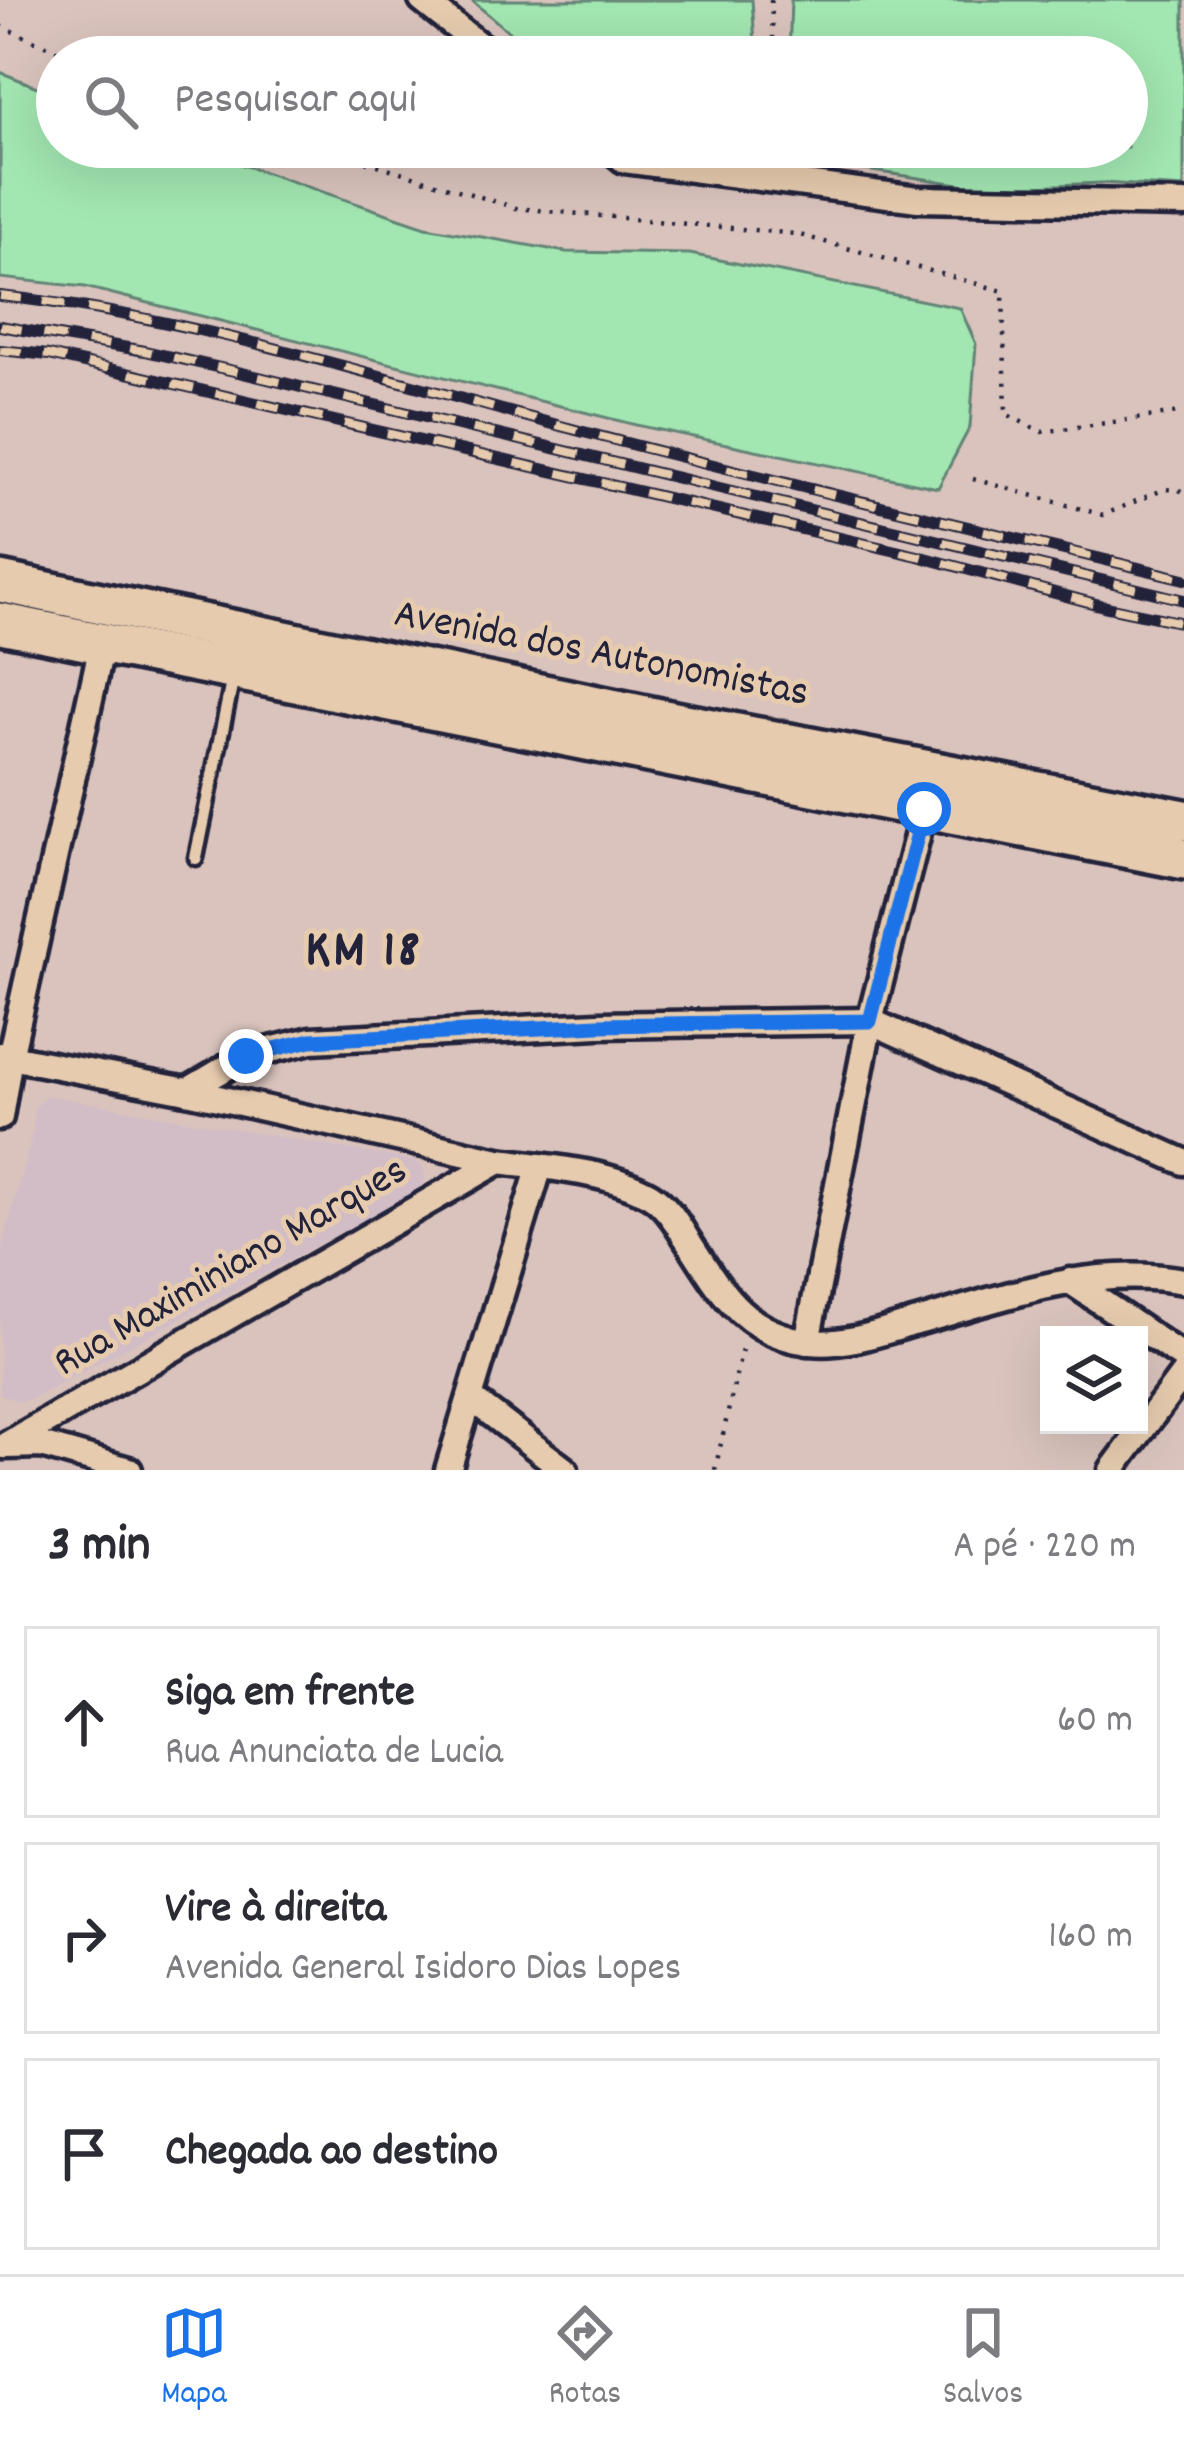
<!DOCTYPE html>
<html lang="pt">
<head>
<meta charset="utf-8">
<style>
	:root { --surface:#fff; --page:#f2f2f3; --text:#2b2b33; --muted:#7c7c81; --line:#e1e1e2; --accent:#1a73e8 }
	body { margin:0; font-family:Dekko,sans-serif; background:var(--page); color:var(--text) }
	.controls { position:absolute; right:36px; bottom:36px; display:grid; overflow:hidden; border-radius:0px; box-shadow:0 12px 48px #0002 }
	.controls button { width:108px; height:108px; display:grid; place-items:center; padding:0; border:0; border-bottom:3px solid var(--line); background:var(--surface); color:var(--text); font:60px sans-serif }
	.stop { position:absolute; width:36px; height:36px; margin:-27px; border:9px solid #1a73e8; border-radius:50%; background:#fff }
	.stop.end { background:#1a73e8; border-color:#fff; box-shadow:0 3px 12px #0008 }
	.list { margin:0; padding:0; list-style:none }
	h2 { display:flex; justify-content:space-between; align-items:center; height:156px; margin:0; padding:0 48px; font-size:51px }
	h2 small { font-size:39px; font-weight:400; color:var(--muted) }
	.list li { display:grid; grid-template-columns:78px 1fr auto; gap:36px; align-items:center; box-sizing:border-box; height:192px; margin:0 24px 24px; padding:0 24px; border:3px solid var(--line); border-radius:0px }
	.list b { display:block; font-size:45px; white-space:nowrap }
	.list p { margin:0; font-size:39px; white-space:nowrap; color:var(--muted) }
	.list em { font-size:39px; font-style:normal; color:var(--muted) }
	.icon { flex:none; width:66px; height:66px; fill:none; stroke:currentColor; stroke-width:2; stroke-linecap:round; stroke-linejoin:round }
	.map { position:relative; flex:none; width:1184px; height:1470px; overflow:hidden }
	.search { position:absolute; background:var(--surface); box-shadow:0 12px 48px #0002; left:36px; right:36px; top:36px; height:132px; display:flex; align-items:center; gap:30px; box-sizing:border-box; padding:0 42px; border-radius:66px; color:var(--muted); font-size:45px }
	.sheet { height:804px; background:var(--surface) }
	nav { display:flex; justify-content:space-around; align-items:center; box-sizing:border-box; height:168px; border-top:3px solid var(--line); background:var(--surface); font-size:33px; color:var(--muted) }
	nav a { display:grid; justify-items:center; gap:6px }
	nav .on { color:var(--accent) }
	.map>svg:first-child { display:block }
</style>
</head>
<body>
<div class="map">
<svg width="1184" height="1470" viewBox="0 0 1184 1470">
	<rect width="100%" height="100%" fill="#dac3bd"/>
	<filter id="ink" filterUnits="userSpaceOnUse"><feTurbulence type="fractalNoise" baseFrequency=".00833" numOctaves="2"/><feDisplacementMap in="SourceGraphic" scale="24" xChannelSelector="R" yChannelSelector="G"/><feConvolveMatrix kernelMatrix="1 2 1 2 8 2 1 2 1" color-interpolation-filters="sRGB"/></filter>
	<g filter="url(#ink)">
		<polygon fill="#d2bdc7" points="46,1095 415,1161 424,1168 425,1179 416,1192 35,1397 20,1402 0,1394 0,1255 33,1131 34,1109"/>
		<g fill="#a2e6b1" stroke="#628476" stroke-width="3">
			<polygon points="471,0 752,0 756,57 539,57"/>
			<polygon points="791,0 1184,0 1184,188 1102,183 985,188 833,165 820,147 1127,147 1127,57 789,57"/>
			<polygon points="0,72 57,95 57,147 190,147 426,227 566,252 690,254 960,308 976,344 970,427 938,488 636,425 85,287 0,278"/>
		</g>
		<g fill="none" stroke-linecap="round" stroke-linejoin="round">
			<g stroke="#22223b" stroke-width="21">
				<polyline id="lane" points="196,858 233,677"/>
			</g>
			<g stroke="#22223b" stroke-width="33">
				<g id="street">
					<polyline points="422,0 494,57"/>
					<polyline points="608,147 624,160 918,199 1184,204"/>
					<path d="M0,1055L187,1091L499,1161C547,1167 607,1171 650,1195C665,1204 676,1221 685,1236C719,1288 742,1335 811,1342C846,1346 884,1331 917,1322C1004,1297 1094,1264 1184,1281"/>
					<polyline points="187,1091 246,1056 311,1040 598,1025 870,1021 1184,1162"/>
					<polyline points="0,1117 10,1057 102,645"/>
					<polyline points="1070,1281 1184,1358"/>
					<polyline points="807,1342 870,1021 924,809 922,794"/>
					<polyline points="472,1399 565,1470"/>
					<polyline points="4,1446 499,1161"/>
					<polyline points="7,1446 41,1445 129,1470"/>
					<polyline points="448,1470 540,1166"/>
					<polyline points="1112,1470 1184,1373"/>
				</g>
			</g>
			<g stroke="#22223b" stroke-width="48">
				<g id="primary">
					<polyline points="0,582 665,720 1184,820"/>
					<polyline points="0,623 1184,859"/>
				</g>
			</g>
			<g stroke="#22223b" stroke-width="4.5" stroke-dasharray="3 9" stroke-linecap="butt">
				<polyline points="771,0 774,57"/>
				<polyline points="0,26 73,57"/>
				<polyline points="320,147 516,208 796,234 1003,291 1006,414 1042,432 1184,412"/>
				<polyline points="973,479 1103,515 1165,489 1184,491"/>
				<polyline points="715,1470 743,1345"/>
			</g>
			<use href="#lane" stroke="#e6cbae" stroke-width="12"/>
			<use href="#street" stroke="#e6cbae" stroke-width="24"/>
			<use href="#primary" stroke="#e6cbae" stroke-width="39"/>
			<g stroke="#22223b" stroke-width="12">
				<g id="rail">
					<path d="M0,296C189,316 374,376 557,425C765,480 975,528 1184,579"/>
					<polyline points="0,326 145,351 234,371 1184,600"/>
					<polyline points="0,350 49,355 918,556 1107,607 1184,623"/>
				</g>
			</g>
			<use href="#rail" stroke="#e6cbae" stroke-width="8" stroke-dasharray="22" stroke-linecap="butt"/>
		</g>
	</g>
	<g fill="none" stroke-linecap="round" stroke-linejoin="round" filter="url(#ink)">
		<polyline stroke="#1a73e8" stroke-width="15" points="246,1056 311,1040 598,1025 870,1021 924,809"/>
	</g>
	<g text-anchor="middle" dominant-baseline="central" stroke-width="10" stroke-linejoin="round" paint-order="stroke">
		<g font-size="42" fill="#22223b" stroke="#e6cbae">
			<text transform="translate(601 656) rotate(11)">Avenida dos Autonomistas</text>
			<text transform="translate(232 1269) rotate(-30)">Rua Maximiniano Marques</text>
		</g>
		<g font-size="54" font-weight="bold" letter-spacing="3" fill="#22223b" stroke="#e6cbae">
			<text x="364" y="953">KM 18</text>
		</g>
	</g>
</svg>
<div class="controls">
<button><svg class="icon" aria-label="layers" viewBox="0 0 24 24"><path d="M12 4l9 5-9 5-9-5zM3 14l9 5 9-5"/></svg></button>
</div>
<div class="stop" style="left:924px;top:809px"></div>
<div class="stop end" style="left:246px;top:1056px"></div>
<div class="search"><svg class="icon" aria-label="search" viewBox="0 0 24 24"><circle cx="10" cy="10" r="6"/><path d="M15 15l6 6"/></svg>Pesquisar aqui</div>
</div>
<section class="sheet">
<h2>3 min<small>A pé · 220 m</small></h2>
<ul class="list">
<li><svg class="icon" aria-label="ahead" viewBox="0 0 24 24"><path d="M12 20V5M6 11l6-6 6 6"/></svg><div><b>Siga em frente</b><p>Rua Anunciata de Lucia</p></div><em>60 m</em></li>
<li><svg class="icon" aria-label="right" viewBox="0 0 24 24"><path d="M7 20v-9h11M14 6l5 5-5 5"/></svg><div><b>Vire à direita</b><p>Avenida General Isidoro Dias Lopes</p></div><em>160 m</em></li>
<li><svg class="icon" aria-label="arrive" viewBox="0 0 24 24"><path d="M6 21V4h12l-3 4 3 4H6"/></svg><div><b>Chegada ao destino</b></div></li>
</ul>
</section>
<nav>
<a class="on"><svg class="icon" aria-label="map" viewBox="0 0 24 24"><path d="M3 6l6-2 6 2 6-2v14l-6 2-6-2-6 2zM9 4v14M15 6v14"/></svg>Mapa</a>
<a><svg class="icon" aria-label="directions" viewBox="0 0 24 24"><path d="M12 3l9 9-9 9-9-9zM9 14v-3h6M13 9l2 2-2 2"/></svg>Rotas</a>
<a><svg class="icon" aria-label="saved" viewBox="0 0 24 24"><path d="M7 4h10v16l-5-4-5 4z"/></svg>Salvos</a>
</nav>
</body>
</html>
